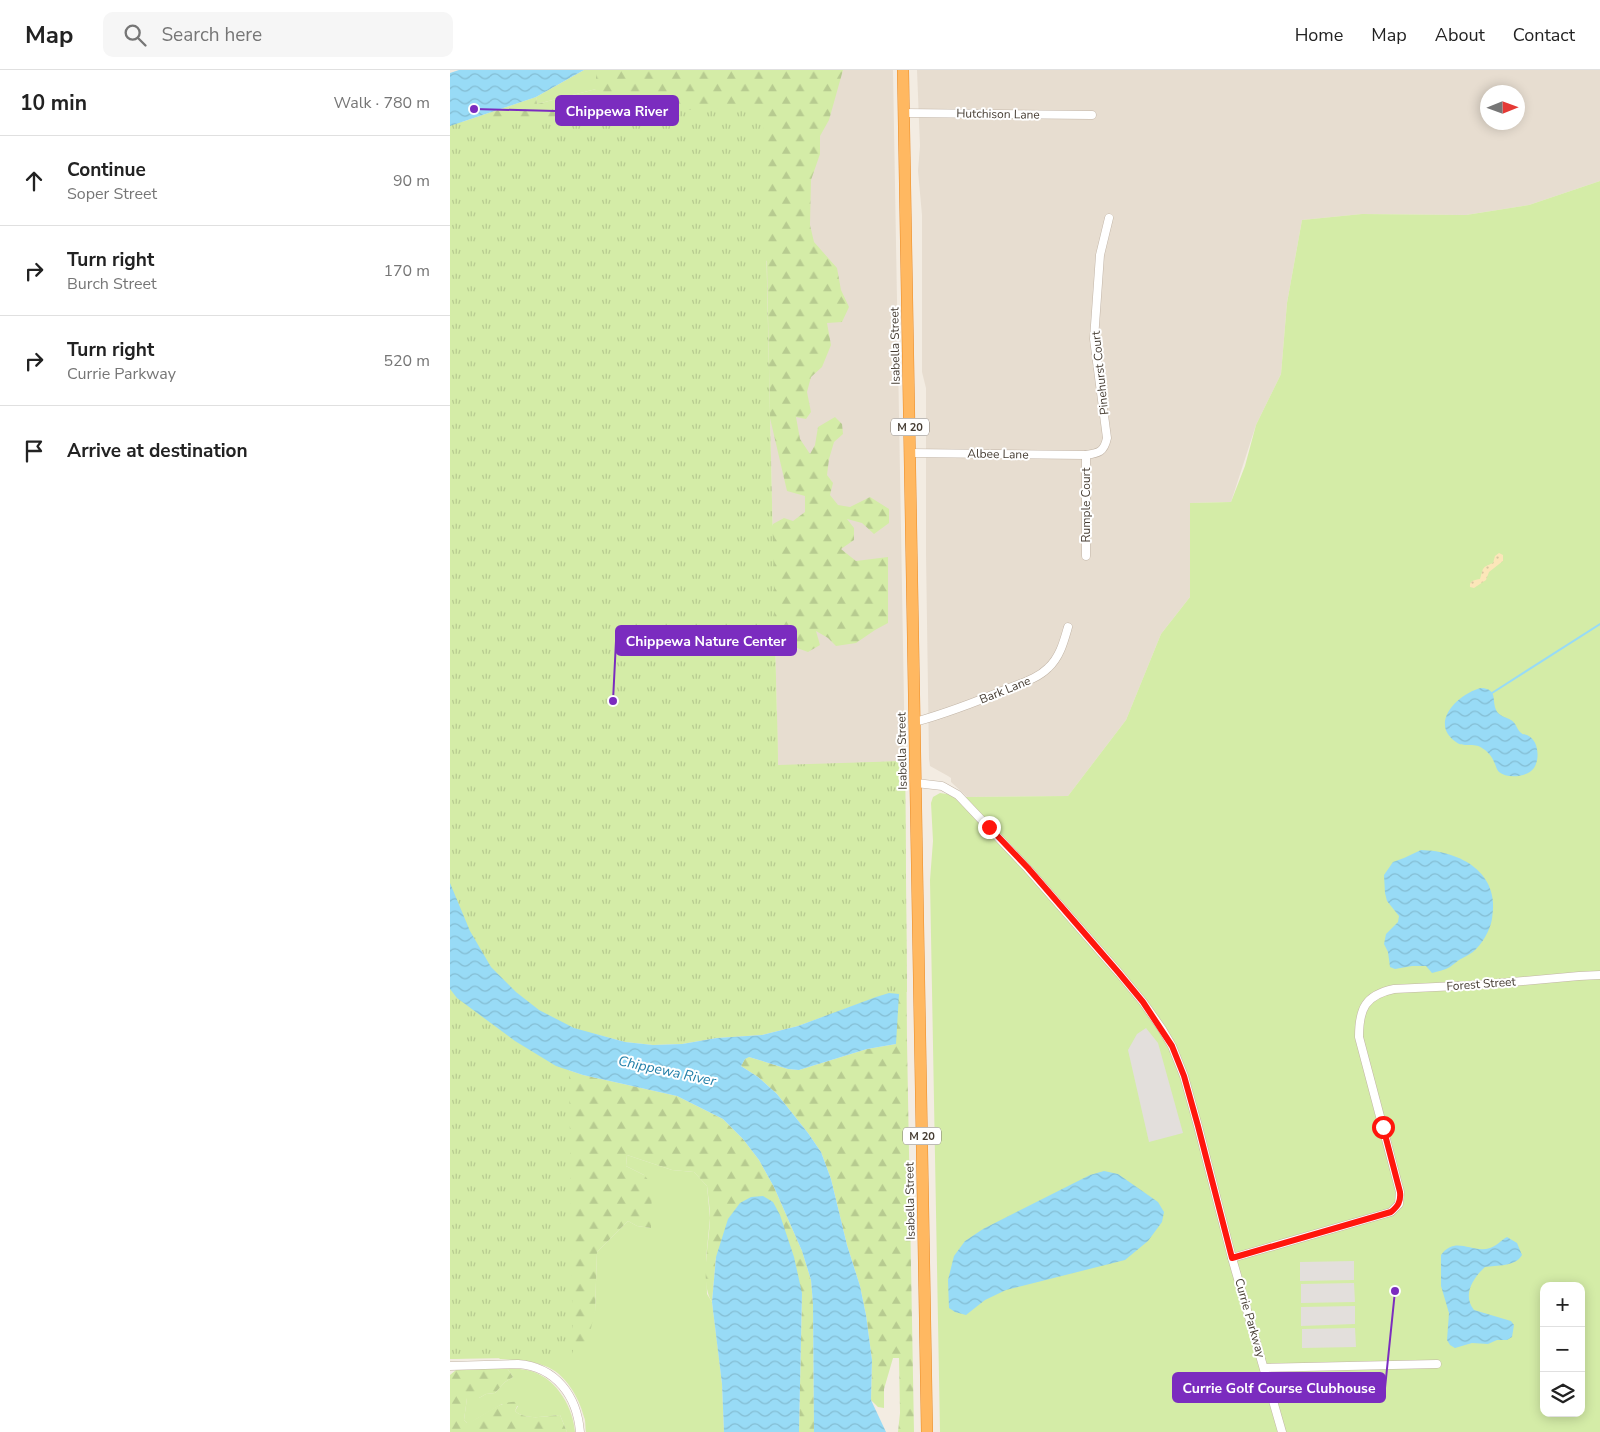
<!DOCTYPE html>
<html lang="en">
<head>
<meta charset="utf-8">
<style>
	:root { --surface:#fff; --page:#f6f6f6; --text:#222; --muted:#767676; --line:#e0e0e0 }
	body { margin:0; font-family:"Nunito Sans",sans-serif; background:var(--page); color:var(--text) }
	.controls { position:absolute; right:15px; bottom:15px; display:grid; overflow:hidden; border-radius:10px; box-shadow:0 2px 12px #0003 }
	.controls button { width:45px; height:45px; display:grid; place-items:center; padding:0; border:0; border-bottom:1px solid var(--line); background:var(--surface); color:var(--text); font:25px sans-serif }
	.compass { position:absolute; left:1030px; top:15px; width:45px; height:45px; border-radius:50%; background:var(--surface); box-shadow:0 2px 12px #0003; rotate:89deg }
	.stop { position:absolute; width:15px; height:15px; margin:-11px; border:4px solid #ff160d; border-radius:50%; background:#fff }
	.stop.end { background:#ff160d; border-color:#fff; box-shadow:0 1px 5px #0008 }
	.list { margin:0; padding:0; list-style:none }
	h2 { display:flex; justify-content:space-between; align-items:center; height:65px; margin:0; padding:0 20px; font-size:21px }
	h2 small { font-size:16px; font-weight:400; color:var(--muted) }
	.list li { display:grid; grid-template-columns:32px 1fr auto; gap:15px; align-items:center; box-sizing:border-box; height:90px; padding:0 20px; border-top:1px solid var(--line) }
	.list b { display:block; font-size:19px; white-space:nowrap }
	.list p { margin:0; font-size:16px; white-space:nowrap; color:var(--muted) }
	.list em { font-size:16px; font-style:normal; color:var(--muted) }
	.icon { flex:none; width:28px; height:28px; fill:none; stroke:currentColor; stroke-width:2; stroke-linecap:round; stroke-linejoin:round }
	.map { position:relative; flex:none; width:1150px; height:1362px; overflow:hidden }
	header { display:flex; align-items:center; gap:30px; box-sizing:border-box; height:70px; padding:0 25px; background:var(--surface); border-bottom:1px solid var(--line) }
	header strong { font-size:24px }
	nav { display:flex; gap:28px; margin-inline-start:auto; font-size:18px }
	.search { width:350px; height:45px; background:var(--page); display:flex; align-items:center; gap:12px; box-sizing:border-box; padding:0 18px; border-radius:10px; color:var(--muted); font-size:19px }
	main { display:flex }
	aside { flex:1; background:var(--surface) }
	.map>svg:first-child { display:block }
</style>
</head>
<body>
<header>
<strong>Map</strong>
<div class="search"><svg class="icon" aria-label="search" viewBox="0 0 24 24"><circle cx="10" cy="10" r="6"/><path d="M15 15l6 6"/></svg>Search here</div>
<nav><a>Home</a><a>Map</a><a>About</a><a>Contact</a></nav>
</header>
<main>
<aside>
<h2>10 min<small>Walk · 780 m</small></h2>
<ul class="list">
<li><svg class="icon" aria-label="ahead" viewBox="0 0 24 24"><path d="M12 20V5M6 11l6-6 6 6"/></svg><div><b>Continue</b><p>Soper Street</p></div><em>90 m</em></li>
<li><svg class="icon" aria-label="right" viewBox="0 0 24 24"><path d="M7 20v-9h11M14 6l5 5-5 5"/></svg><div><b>Turn right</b><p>Burch Street</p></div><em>170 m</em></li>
<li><svg class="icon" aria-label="right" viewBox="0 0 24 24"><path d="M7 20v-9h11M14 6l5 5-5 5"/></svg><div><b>Turn right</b><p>Currie Parkway</p></div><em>520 m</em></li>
<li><svg class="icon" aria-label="arrive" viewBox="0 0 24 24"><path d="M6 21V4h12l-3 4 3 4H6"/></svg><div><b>Arrive at destination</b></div></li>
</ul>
</aside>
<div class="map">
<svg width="1150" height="1362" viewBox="0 0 1150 1362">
	<defs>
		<pattern id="forest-firs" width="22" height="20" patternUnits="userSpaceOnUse" patternTransform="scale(1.25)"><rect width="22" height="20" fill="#d4eca7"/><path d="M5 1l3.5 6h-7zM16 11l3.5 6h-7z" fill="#b7cb90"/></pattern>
		<pattern id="sand-dots" width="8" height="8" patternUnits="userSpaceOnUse" patternTransform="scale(1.25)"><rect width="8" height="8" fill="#fce6b9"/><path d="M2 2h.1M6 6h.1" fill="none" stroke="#d9c6a0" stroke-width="1.8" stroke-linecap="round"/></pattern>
		<pattern id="park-tufts" width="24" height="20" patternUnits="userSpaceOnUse" patternTransform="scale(1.25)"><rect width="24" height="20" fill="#d4eca7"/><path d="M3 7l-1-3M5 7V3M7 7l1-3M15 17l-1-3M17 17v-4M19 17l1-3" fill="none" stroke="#b7cb90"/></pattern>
		<pattern id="water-waves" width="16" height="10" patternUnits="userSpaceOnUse" patternTransform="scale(1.25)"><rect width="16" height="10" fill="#98dbf6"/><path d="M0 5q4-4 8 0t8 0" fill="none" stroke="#84bdd3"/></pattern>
	</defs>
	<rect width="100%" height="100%" fill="#f3ece2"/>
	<g fill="#e7ddd0" fill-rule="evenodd">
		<polygon points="171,0 443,0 455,691 328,696 313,37"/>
		<path d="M467,0H1150V111L1079,135L1016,145L912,144L852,150L837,233L831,304L806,355L781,432L740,433V527L711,564L676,650L618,726L517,727L501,712V708L498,706L480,696L479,689L476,484V318L472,302V145L468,101L470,76ZM1038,22H1068V52H1038Z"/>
	</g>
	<g fill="#d4eca7" fill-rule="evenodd">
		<polygon points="134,0 146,0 146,19 87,34 86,27"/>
		<path d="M1150,111V1362H490L480,810L483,771L481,733L483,727L490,723L517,727L618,726L676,650L711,564L740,527V433L781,432L795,396L806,355L831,304L837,233L852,150L912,144L1016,145L1079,135ZM1094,1216H1131V1343H1094Z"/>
		<path d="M177,1085L222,1100L244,1102L257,1116L260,1148L256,1189L257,1224L262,1232L268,1280L272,1314L274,1362H136C135,1357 136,1351 134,1347C129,1327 115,1303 95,1296C81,1291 65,1290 49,1289L59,1278L145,1242L147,1182L178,1151L187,1156L201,1158L194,1105L176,1096Z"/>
		<path d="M57,1298C66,1299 76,1299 84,1302C108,1311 123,1338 125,1362H117L110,1345C96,1346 76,1351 65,1341L68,1336L52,1334L18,1354L14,1350L17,1328H29L36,1324L45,1323L55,1312L63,1307Z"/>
	</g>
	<g fill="url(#forest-firs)">
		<polygon points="146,0 393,0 379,50 370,66 370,84 361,110 360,155 364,172 387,198 391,220 399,237 392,252 377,253 381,275 372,297 361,307 357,322 361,342 356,349 346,347 350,369 360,384 365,375 368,357 385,347 392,354 393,364 384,372 379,389 377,405 383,413 380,425 388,435 400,437 420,427 439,439 439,453 424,464 412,453 397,449 404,458 404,470 391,479 406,491 438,487 438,553 425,560 406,573 386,576 378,568 366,561 370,575 358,582 347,578 334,580 325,572 315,557 313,473 323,454 334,448 343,451 355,442 355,426 337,421 320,348 317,191 12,52 86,27 87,34 146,19"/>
		<polygon points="0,455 278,655 327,641 328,696 455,691 457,971 464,1362 448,1362 450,1343 449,1288 443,1288 434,1319 434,1338 428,1337 421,1330 422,1290 416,1245 410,1216 397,1175 381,1109 371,1082 358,1063 327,1024 308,1007 291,996 295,988 299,987 338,999 349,1000 417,979 446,974"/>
		<path d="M106,996L133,1005L227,1026L273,1049L293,1069L309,1090L324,1117L352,1181L361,1210L363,1234L364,1362H349L352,1223L266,1187L262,1232C249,1212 260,1171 260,1147C260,1137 258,1126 257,1116L244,1102L222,1100L177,1085L176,1096L194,1105L202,1114L201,1158L187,1156L178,1151L147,1182L145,1242L140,1262L131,1281L0,1289Z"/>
		<path d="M57,1298L63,1307L55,1312L45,1323L36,1324L29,1328H17L14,1350L17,1353C34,1347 50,1329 69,1332L65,1341C76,1351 96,1346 110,1345L117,1362H0V1305L6,1300Z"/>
	</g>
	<path fill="url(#sand-dots)" d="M1049,483L1053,485V491L1039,502L1036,510L1024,518L1020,517C1019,510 1025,510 1030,509C1034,497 1031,498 1043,493L1045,486Z"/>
	<polygon fill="url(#park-tufts)" points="313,36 328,695 455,691 457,922 439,923 348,956 312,965 267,968 232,974 203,975 175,972 141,963 119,1000 123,1287 0,1289 0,37 12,52"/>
	<g fill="#e3dfdc">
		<polygon points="696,958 708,973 733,1063 699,1072 678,980 687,964"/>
		<polygon points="904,1191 904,1210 850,1211 850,1192"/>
		<polygon points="904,1213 905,1232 851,1233 851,1214"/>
		<polygon points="905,1236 905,1254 851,1256 851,1237"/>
		<polygon points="905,1258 906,1277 852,1278 852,1259"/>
	</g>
	<g fill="url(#water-waves)">
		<polygon points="9,0 134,0 86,27 0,56 0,3"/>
		<path d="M1031,618C1050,619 1040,633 1048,643C1052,647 1056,647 1061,650C1066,653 1067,659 1070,662C1075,666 1072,663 1077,665C1089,670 1090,689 1084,698C1078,707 1057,709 1049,702C1046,699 1046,695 1044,692C1042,686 1037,681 1032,678C1024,672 1013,678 1006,672C978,653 1009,623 1031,618Z"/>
		<path d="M971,780C1011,781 1051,803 1042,849C1040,861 1032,874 1023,882C1019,885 1014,887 1009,890C1006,892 1003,895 1000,897C995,900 988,901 982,903L976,896H962L945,899L940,897L938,882L934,874L936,864L948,852L949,846L937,831L935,823L934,805L943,792L954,788Z"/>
		<polygon points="0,813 20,861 41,897 66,922 89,940 124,958 175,972 203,975 232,974 267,968 312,965 348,956 426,927 439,923 449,924 446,974 417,979 349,1000 338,999 299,987 295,989 291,996 308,1007 327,1024 358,1063 371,1082 381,1109 397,1175 410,1216 416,1245 422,1290 421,1330 436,1362 364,1362 363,1234 361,1210 352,1181 324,1117 309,1090 293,1069 273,1049 227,1026 133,1005 106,996 65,971 7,928 0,919"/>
		<polygon points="654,1101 668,1104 708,1132 714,1142 712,1152 698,1171 675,1190 556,1220 535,1230 516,1245 505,1242 499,1238 498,1210 504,1186 515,1171 533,1159 640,1105"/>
		<polygon points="313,1126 323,1132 330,1145 344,1187 352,1223 349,1362 274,1362 272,1314 262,1232 266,1187 278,1149 290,1133 301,1127"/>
		<path d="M1057,1167L1067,1173L1072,1185C1065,1197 1047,1195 1035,1197C1023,1208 1012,1225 1024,1240L1061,1251L1064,1255L1062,1267L1057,1270H1047L1038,1274L1022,1273L1005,1278L1000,1275L997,1270L999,1243L991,1216V1185C1006,1165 1022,1184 1040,1178C1047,1176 1051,1170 1057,1167Z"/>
	</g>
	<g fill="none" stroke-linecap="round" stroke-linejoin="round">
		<polyline stroke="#98dbf6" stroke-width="2" points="1042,623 1150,554"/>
		<g stroke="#c2b5a7" stroke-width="9">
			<g id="minor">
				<polyline points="454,43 642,45"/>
				<path d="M460,383L636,385C649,383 654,382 657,368L644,269L650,185L659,148"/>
				<polyline points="636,385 636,486"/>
				<path d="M465,652C497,643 526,632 557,619C571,613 587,609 598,598C610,587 614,571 618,557"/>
				<polyline points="466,713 492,716 508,725 578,799 669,903 693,932 712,959 722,976 734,1006 748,1056 782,1188 832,1362"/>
				<path d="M782,1188L941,1142L949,1134L950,1122L909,967C909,939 915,925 944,919L1028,915L1129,906L1150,905"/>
				<path d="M0,1296L68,1294C106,1297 127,1326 130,1362"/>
				<polyline points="814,1298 987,1294"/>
			</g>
		</g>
		<g stroke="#eb8b25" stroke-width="12">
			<polyline id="highway" points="453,0 477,1362"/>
		</g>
		<use href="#minor" stroke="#fff" stroke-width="8"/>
		<use href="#highway" stroke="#ffb861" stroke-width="11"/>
	</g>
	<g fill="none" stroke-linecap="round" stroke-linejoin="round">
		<path stroke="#ff160d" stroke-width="6" d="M539,757L578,798L669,903L693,932L722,976L734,1006L748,1056L782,1188L941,1142C948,1136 951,1132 950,1122L933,1057"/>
	</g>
	<g text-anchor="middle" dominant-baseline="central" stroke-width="4" stroke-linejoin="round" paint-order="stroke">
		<g fill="#fff" stroke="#7d7670" stroke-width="1">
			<rect x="441" y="348.5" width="38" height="17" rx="4"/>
			<rect x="453" y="1057.5" width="38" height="17" rx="4"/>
		</g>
		<g font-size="11" font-weight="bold" fill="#453c32">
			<text x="460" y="357">M 20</text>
			<text x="472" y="1066">M 20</text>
		</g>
		<g font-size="12" fill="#453c32" stroke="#fff">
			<text transform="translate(548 44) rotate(1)">Hutchison Lane</text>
			<text transform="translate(445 276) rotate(-91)">Isabella Street</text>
			<text transform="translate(650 303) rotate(-96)">Pinehurst Court</text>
			<text transform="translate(548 384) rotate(1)">Albee Lane</text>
			<text transform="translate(636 435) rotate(-90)">Rumple Court</text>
			<text transform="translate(555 620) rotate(-22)">Bark Lane</text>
			<text transform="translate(452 681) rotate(-91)">Isabella Street</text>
			<text transform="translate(1031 914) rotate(-4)">Forest Street</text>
			<text transform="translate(460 1131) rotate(-91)">Isabella Street</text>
			<text transform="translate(800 1248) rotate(74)">Currie Parkway</text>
		</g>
		<g font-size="14" font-style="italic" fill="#217fa8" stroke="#fff">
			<text transform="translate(217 1001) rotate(12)">Chippewa River</text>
		</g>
	</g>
	<path fill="none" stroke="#7b2cbf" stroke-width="2" d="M24 39L106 41M163 631L166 571M945 1221L935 1318"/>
	<g fill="#7b2cbf" stroke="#fff" stroke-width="2">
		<circle cx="24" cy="39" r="5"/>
		<circle cx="163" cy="631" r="5"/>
		<circle cx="945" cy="1221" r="5"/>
	</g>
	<g fill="#7b2cbf" stroke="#7b2cbf" stroke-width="2">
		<rect x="106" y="26" width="122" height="29" rx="5"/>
		<rect x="166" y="556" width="180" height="29" rx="5"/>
		<rect x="723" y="1303" width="212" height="29" rx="5"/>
	</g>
	<g font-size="14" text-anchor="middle" font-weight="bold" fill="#fff">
		<text x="167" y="46">Chippewa River</text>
		<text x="256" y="576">Chippewa Nature Center</text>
		<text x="829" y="1323">Currie Golf Course Clubhouse</text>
	</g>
</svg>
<div class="controls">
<button>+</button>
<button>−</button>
<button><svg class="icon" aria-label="layers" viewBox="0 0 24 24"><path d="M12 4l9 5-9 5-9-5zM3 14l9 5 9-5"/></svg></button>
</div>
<svg class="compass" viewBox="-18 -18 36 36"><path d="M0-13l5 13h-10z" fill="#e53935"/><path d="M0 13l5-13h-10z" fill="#767676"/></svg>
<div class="stop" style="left:933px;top:1057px"></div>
<div class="stop end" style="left:539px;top:757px"></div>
</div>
</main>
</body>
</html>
